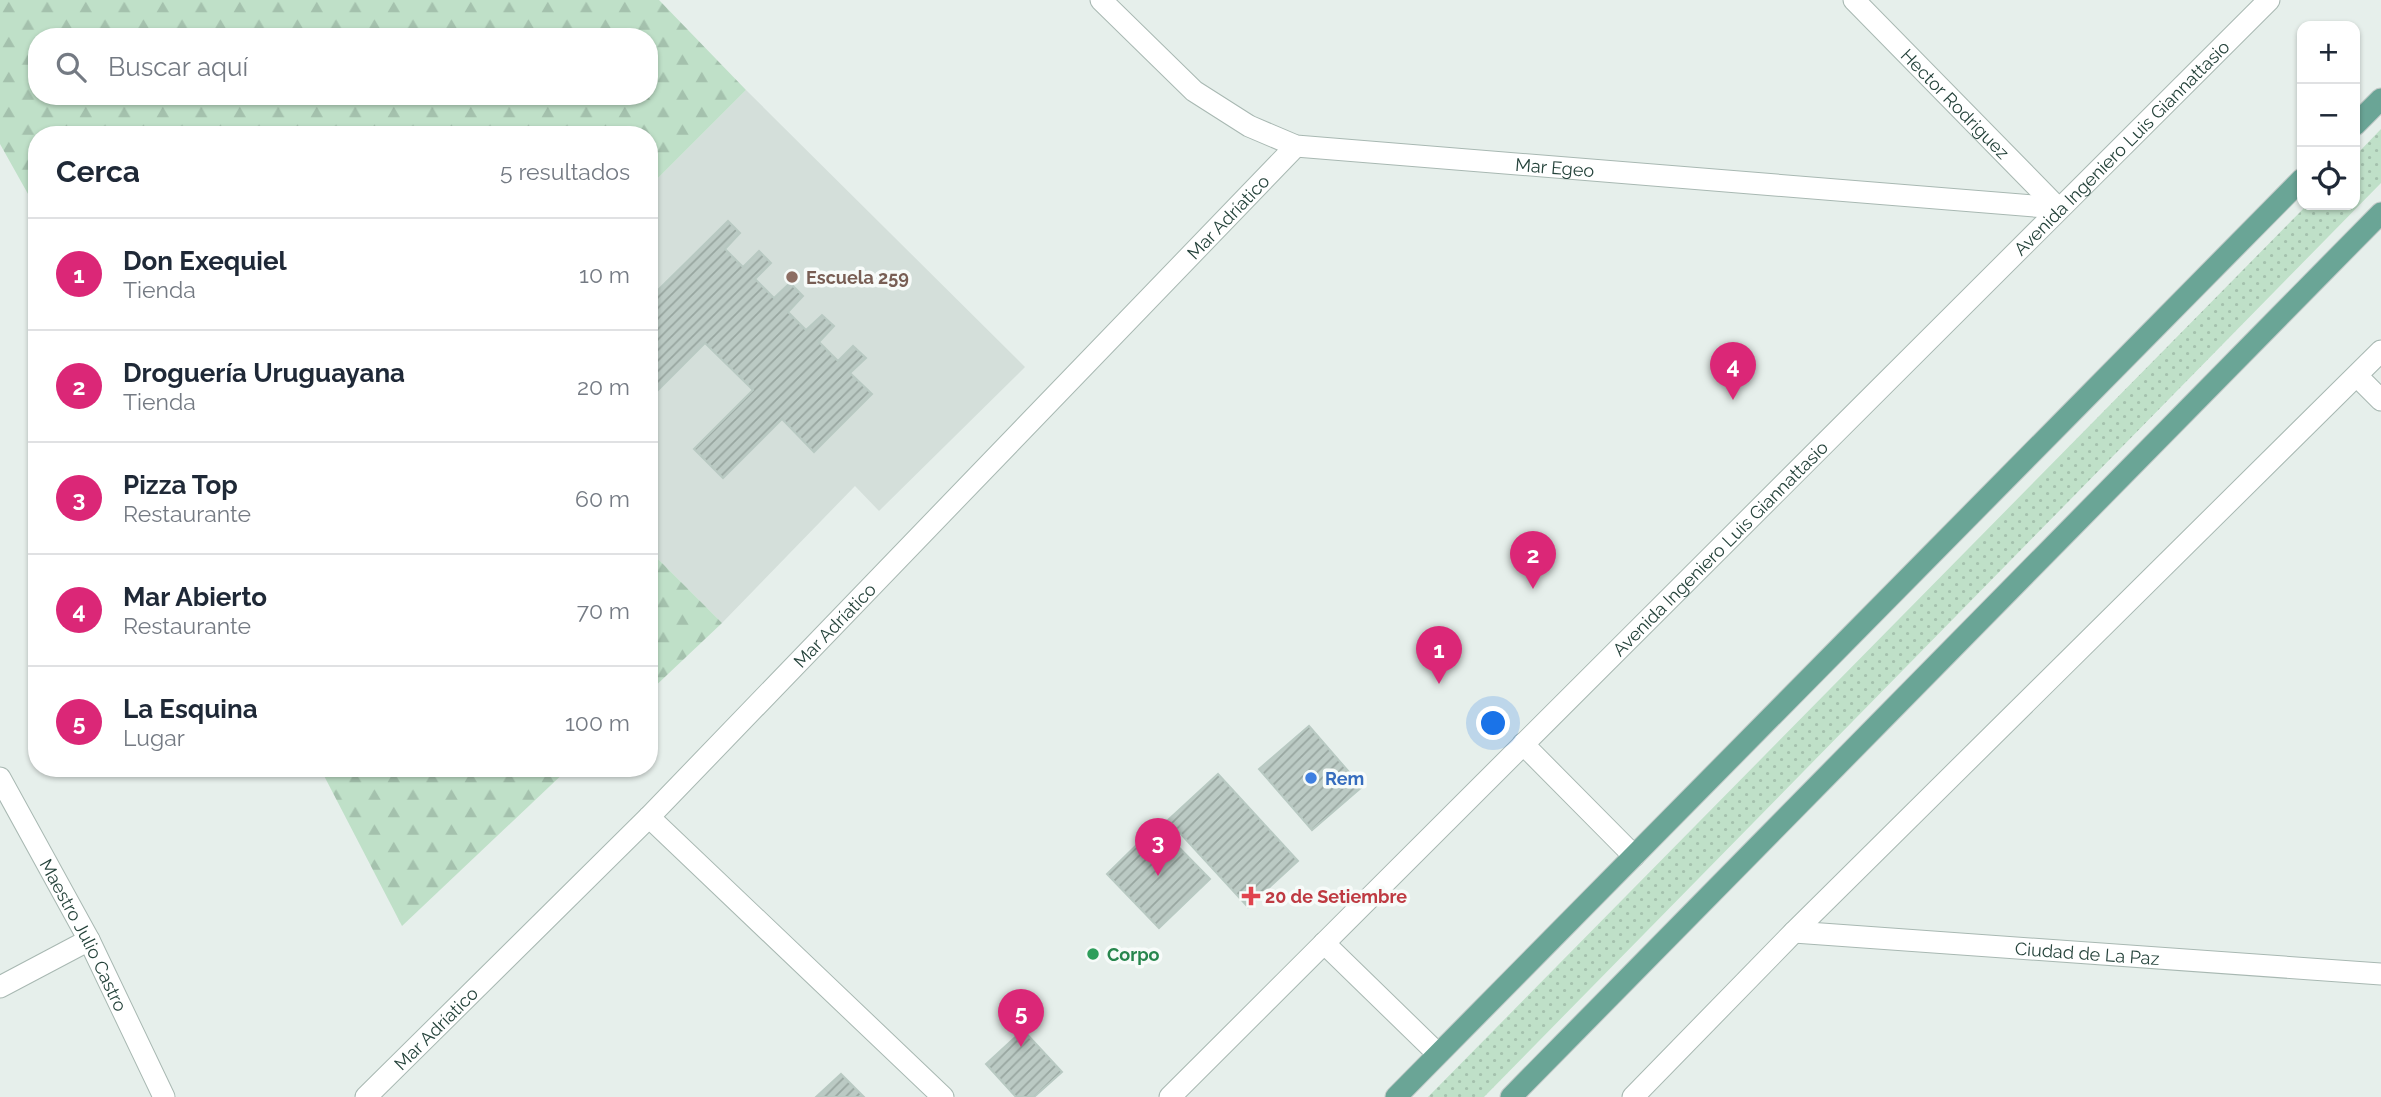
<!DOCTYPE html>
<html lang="es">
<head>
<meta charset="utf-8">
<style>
	:root { --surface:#fff; --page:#f2f2f3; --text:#1f2937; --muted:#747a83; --line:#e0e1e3; --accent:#db2777 }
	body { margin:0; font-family:Raleway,sans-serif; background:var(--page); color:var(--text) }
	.controls { position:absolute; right:21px; top:21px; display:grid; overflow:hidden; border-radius:14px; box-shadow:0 2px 5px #0004 }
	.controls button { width:63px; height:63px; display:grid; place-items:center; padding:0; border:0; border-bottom:2px solid var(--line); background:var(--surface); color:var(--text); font:35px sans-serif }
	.you { position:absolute; left:1494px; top:724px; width:24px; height:24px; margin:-18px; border:5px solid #fff; border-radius:50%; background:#1a73e8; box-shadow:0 0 0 10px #1a73e833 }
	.badge { display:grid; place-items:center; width:46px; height:46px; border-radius:50%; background:var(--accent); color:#fff; font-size:23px; font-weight:700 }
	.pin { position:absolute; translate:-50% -58px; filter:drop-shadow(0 2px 4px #0008) }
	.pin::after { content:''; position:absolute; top:37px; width:24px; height:21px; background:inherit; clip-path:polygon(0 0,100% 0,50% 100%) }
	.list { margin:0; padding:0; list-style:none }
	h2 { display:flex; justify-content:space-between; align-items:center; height:91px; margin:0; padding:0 28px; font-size:30px }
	h2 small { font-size:23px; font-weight:400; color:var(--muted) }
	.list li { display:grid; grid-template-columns:46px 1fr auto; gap:21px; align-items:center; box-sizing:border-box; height:112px; padding:0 28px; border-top:2px solid var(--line) }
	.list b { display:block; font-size:26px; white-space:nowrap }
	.list p { margin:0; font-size:23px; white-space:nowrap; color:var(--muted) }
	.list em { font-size:23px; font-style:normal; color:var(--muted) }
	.icon { flex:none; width:38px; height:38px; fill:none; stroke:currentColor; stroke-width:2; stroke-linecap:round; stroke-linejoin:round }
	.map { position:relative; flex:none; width:2381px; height:1097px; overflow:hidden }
	.search { position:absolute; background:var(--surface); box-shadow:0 2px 5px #0004; left:28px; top:28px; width:630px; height:77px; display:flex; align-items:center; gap:18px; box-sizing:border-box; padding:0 24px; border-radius:28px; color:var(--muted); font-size:26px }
	.panel { position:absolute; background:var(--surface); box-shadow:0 2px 5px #0004; left:28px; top:126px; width:630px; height:651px; border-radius:28px }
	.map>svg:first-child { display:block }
</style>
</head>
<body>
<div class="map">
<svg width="2381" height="1097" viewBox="0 0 2381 1097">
	<defs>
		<pattern id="grass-dots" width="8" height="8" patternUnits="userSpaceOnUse" patternTransform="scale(1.75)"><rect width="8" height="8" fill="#bfe0c8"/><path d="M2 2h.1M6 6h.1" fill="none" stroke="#a4c1ad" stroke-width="1.8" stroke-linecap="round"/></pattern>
		<pattern id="forest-firs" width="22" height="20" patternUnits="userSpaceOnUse" patternTransform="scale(1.75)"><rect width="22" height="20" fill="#bfe0c8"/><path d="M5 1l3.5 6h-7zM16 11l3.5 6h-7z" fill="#a4c1ad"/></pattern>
		<pattern id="building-hatch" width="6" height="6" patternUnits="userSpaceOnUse" patternTransform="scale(1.75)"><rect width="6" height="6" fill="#bbcac4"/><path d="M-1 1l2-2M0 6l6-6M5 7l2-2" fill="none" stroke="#98a6a0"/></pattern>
	</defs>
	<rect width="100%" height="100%" fill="#e6efeb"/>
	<polygon fill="#d4dfda" points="746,90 1025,367 879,511 855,486 722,623 649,550 649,187"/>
	<polygon fill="url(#grass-dots)" points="2381,129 2381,183 1484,1097 1428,1097 2307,205 2355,205 2355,156"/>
	<g fill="url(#forest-firs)" fill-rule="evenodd">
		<path d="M0,0H659L746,90L649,187V135H37V210L0,144ZM37,37H649V96H37Z"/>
		<polygon points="649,550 722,623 649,692"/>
		<polygon points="320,768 569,768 402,926"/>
	</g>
	<g fill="url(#building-hatch)" stroke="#b8c9c2" stroke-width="2">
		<polygon points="728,221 740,233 725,249 743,267 759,251 771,263 755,279 774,298 790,283 803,296 788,312 806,330 822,315 834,326 819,342 838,361 853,346 866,358 850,373 872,394 814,452 782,419 723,478 694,449 753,390 705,343 649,399 649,299"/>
		<polygon points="1309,726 1362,787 1312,830 1259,769"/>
		<polygon points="1218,774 1298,861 1248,907 1168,820"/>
		<polygon points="1157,825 1210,879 1159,928 1107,874"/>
		<polygon points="1023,1030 1062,1072 1034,1097 1016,1097 986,1064"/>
		<polygon points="841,1074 864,1097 816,1097"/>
	</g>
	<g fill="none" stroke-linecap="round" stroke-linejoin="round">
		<g stroke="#a8b8b2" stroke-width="23">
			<g id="minor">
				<path id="s1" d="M1101,0L1194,91L1249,126L1296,146L2058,208"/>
				<path id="s2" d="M1854,0L2058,208"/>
				<polyline points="2357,376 2381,400"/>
				<polyline points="1523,744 1634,856"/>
				<path id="s3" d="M0,778L89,940L164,1097"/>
				<polyline points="649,817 943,1097"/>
				<path id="s4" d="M1794,932L2381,974"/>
				<polyline points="1324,943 1438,1054"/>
				<polyline points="0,987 89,940"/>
				<path id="s5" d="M366,1097L649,817L1296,146"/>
				<path id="s6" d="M1170,1097L2269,0"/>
				<polyline points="1633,1097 1794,932 2381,351"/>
			</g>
		</g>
		<g stroke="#c2cac8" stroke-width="23">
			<g id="major">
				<polyline points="2355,125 2381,99"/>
				<polyline points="1396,1097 2302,179"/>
				<polyline points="1511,1097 2381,213"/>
			</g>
		</g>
		<use href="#minor" stroke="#fff" stroke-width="21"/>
		<use href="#major" stroke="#6aa596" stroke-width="21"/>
	</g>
	<circle fill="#8d6e63" stroke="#f7fbf9" stroke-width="2.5" cx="792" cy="277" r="7"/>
	<circle fill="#3f7fe0" stroke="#f7fbf9" stroke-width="2.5" cx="1311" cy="778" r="7"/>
	<path fill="#e0444e" stroke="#f7fbf9" stroke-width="2.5" d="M1247.5 885.5h7v7h7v7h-7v7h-7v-7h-7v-7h7z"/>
	<circle fill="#2e9e5b" stroke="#f7fbf9" stroke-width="2.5" cx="1093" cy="954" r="7"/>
	<g text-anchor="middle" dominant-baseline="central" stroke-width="7" stroke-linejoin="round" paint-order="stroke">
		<g font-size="18" fill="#24423a" stroke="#f7fbf9">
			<text stroke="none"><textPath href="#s2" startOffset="145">Hector Rodriguez</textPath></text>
			<text stroke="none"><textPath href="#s6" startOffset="1344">Avenida Ingeniero Luis Giannattasio</textPath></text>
			<text stroke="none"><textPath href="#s1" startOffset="506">Mar Egeo</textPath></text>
			<text stroke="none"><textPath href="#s5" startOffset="1232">Mar Adríatico</textPath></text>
			<text stroke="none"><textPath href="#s6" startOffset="777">Avenida Ingeniero Luis Giannattasio</textPath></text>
			<text stroke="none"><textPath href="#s5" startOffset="665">Mar Adríatico</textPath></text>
			<text stroke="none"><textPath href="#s3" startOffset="178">Maestro Julio Castro</textPath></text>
			<text stroke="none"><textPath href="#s4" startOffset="294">Ciudad de La Paz</textPath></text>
			<text stroke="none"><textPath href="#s5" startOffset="98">Mar Adríatico</textPath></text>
		</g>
		<g font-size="18" font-weight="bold" fill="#785e54" stroke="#f7fbf9" text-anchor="start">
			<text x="806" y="277">Escuela 259</text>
		</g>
		<g font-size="18" font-weight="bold" fill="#366cbe" stroke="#f7fbf9" text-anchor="start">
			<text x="1325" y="778">Rem</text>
		</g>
		<g font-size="18" font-weight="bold" fill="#be3a42" stroke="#f7fbf9" text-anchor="start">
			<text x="1265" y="896">20 de Setiembre</text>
		</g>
		<g font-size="18" font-weight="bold" fill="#27864d" stroke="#f7fbf9" text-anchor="start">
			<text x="1107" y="954">Corpo</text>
		</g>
	</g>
</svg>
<div class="controls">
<button>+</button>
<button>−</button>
<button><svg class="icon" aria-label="locate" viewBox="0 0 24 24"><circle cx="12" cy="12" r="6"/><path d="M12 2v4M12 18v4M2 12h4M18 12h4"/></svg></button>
</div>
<div class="you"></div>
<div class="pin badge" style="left:1439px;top:684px">1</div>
<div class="pin badge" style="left:1533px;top:589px">2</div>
<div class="pin badge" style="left:1158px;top:876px">3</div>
<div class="pin badge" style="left:1733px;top:400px">4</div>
<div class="pin badge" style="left:1021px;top:1047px">5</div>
<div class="search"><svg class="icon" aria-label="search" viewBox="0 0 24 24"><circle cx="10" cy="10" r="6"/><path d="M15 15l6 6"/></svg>Buscar aquí</div>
<section class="panel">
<h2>Cerca<small>5 resultados</small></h2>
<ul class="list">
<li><span class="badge">1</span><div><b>Don Exequiel</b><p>Tienda</p></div><em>10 m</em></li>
<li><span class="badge">2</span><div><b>Droguería Uruguayana</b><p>Tienda</p></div><em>20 m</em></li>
<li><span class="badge">3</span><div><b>Pizza Top</b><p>Restaurante</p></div><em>60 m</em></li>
<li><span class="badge">4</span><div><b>Mar Abierto</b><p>Restaurante</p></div><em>70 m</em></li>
<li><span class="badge">5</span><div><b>La Esquina</b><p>Lugar</p></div><em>100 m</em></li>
</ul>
</section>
</div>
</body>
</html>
